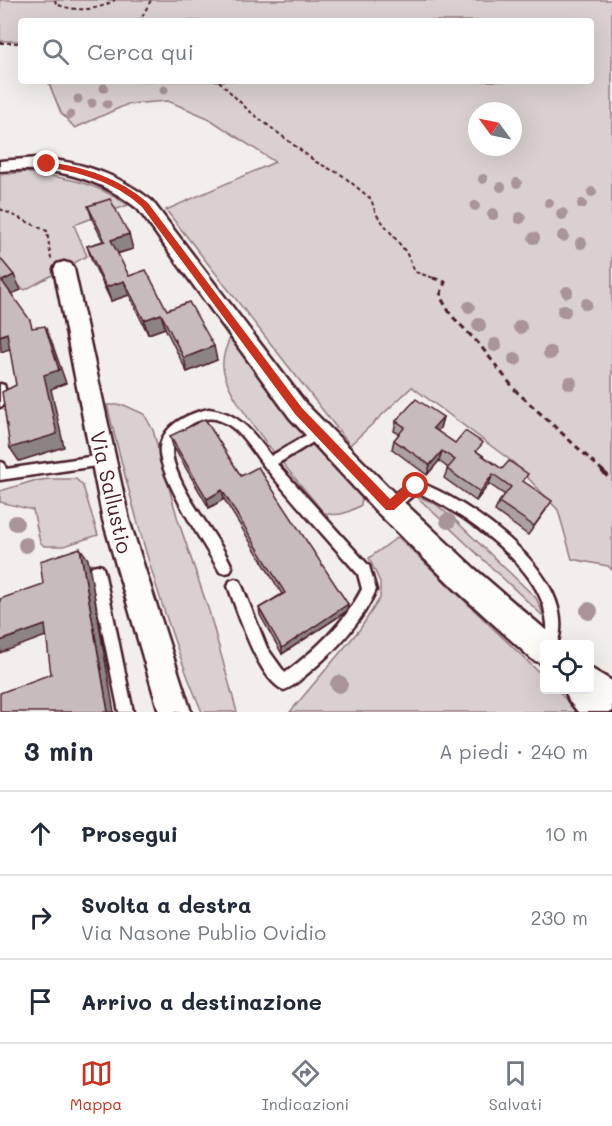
<!DOCTYPE html>
<html lang="it">
<head>
<meta charset="utf-8">
<style>
	:root { --surface:#fff; --page:#f2f2f3; --text:#1f2937; --muted:#747a83; --line:#e0e1e3; --accent:#c8321e }
	body { margin:0; font-family:Mali,sans-serif; background:var(--page); color:var(--text) }
	.controls { position:absolute; right:18px; bottom:18px; display:grid; overflow:hidden; border-radius:6px; box-shadow:0 6px 24px #0002 }
	.controls button { width:54px; height:54px; display:grid; place-items:center; padding:0; border:0; border-bottom:2px solid var(--line); background:var(--surface); color:var(--text); font:30px sans-serif }
	.compass { position:absolute; left:468px; top:102px; width:54px; height:54px; border-radius:50%; background:var(--surface); box-shadow:0 6px 24px #0002; rotate:303deg }
	.stop { position:absolute; width:18px; height:18px; margin:-14px; border:4px solid #c8321e; border-radius:50%; background:#fff }
	.stop.end { background:#c8321e; border-color:#fff; box-shadow:0 2px 6px #0008 }
	.list { margin:0; padding:0; list-style:none }
	h2 { display:flex; justify-content:space-between; align-items:center; height:78px; margin:0; padding:0 24px; font-size:26px }
	h2 small { font-size:20px; font-weight:400; color:var(--muted) }
	.list li { display:grid; grid-template-columns:39px 1fr auto; gap:18px; align-items:center; box-sizing:border-box; height:84px; padding:0 24px; border-top:2px solid var(--line) }
	.list b { display:block; font-size:22px; white-space:nowrap }
	.list p { margin:0; font-size:20px; white-space:nowrap; color:var(--muted) }
	.list em { font-size:20px; font-style:normal; color:var(--muted) }
	.icon { flex:none; width:33px; height:33px; fill:none; stroke:currentColor; stroke-width:2; stroke-linecap:round; stroke-linejoin:round }
	.map { position:relative; flex:none; width:612px; height:712px; overflow:hidden }
	.search { position:absolute; background:var(--surface); box-shadow:0 6px 24px #0002; left:18px; right:18px; top:18px; height:66px; display:flex; align-items:center; gap:15px; box-sizing:border-box; padding:0 21px; border-radius:6px; color:var(--muted); font-size:22px }
	.sheet { height:330px; background:var(--surface) }
	nav { display:flex; justify-content:space-around; align-items:center; box-sizing:border-box; height:84px; border-top:2px solid var(--line); background:var(--surface); font-size:16px; color:var(--muted) }
	nav a { display:grid; justify-items:center; gap:3px }
	nav .on { color:var(--accent) }
	.map>svg:first-child { display:block }
</style>
</head>
<body>
<div class="map">
<svg width="612" height="712" viewBox="0 0 612 712">
	<rect width="100%" height="100%" fill="#f2efeb"/>
	<filter id="ink" filterUnits="userSpaceOnUse"><feTurbulence type="fractalNoise" baseFrequency=".0167" numOctaves="2"/><feDisplacementMap in="SourceGraphic" scale="12" xChannelSelector="R" yChannelSelector="G"/><feConvolveMatrix kernelMatrix="1 2 1 2 8 2 1 2 1" color-interpolation-filters="sRGB"/></filter>
	<g filter="url(#ink)">
		<g fill="#d9d0cf" stroke="#92787d" stroke-width="1.5" fill-rule="evenodd">
			<path d="M0,0H612V570L608,566L572,559L558,510L514,463L412,387L350,445L166,210L275,162L208,118L168,101L128,104L75,128L61,113L48,81H591V21H21V41H0ZM477,111H513V147H477Z"/>
			<path d="M24,172C67,178 92,181 128,205L74,225L87,256L25,290L17,285L0,258V175Z"/>
			<path d="M231,336L362,496L361,505C348,513 338,517 324,513C300,483 226,402 223,367C222,356 226,346 231,336Z"/>
			<path d="M107,405H124L144,414L153,430L178,520L209,611L237,712H202C160,613 133,509 107,405Z"/>
			<polygon points="50,479 76,479 83,486 98,535 64,546 44,546 40,542 33,510 0,502 0,491 33,481"/>
			<polygon points="415,495 434,503 453,518 536,598 545,618"/>
			<polygon points="398,537 544,677 544,690 558,690 576,712 290,712 360,629 380,598 380,582 369,558"/>
		</g>
		<g fill="none" stroke-linecap="round" stroke-linejoin="round">
			<g stroke="#4a1f2b" stroke-width="5">
				<g id="service">
					<polygon points="0,384 4,385 8,399 4,405 0,407"/>
					<path d="M209,409C240,413 253,433 271,456L315,430L319,428L323,430L325,433L323,436L277,464L369,566L376,590C361,624 335,651 307,674C300,680 293,687 284,690C258,680 238,612 228,586L230,581L235,579L240,581L267,648L285,673C315,650 344,624 362,589L358,574C327,539 295,504 265,467C252,451 241,429 221,421C208,415 194,421 183,430C172,440 170,449 174,463C185,501 216,531 232,567L230,572L225,573L220,572C206,547 156,473 160,447C164,424 189,413 209,409Z"/>
					<polygon points="103,455 107,456 109,460 107,464 103,465 0,480 0,462 4,463 6,469"/>
					<path d="M416,481C469,500 581,577 557,644H544V648C543,641 546,637 547,630C548,623 545,614 544,607C530,560 460,511 417,492L394,511L390,513L386,511L384,507C390,496 404,485 416,481Z"/>
					<polygon points="97,565 102,566 104,571 133,712 119,712 90,571 92,566"/>
				</g>
			</g>
			<g stroke="#4a1f2b" stroke-width="5">
				<g id="minor">
					<path d="M38,158C81,162 118,174 152,201L306,404L394,493L475,569L555,638L557,644H544V664L533,660L455,589L376,511L290,418L138,209C97,176 52,166 0,171V161Z"/>
					<polygon points="64,262 71,264 74,269 129,520 191,712 159,712 103,520 54,269 57,264"/>
					<polygon points="590,668 612,681 612,712 578,712 569,701 565,690 590,690"/>
				</g>
			</g>
			<g stroke="#4a1f2b" stroke-width="2" stroke-dasharray="4 3" stroke-linecap="butt">
				<path d="M55,0L56,4C76,12 96,11 115,0"/>
				<polyline points="137,21 142,17 151,0"/>
				<polyline points="0,43 21,43"/>
				<polyline points="219,81 248,110 316,162 342,175 371,199 376,214 406,252 415,272 437,279"/>
				<polyline points="0,209 47,231 51,259"/>
			</g>
			<polyline stroke="#4a1f2b" stroke-width="3" stroke-dasharray="6 4.5" stroke-linecap="butt" points="433,278 445,282 440,296 451,315 479,344 516,391 604,472"/>
			<polyline stroke="#4a1f2b" stroke-width="4" stroke-dasharray="8 6" stroke-linecap="butt" points="602,471 612,480"/>
			<use href="#service" fill="#fdfcf7" fill-rule="evenodd"/>
			<use href="#minor" fill="#fdfcf7" fill-rule="evenodd"/>
		</g>
		<g fill="#a99598">
			<circle cx="104" cy="88" r="4.5"/>
			<circle cx="164" cy="90" r="4.5"/>
			<circle cx="78" cy="99" r="4.5"/>
			<circle cx="92" cy="103" r="4.5"/>
			<circle cx="107" cy="104" r="4.5"/>
			<circle cx="70" cy="115" r="4.5"/>
			<circle cx="483" cy="179" r="5"/>
			<circle cx="517" cy="183" r="5"/>
			<circle cx="501" cy="187" r="5"/>
			<circle cx="592" cy="192" r="5"/>
			<circle cx="549" cy="203" r="5"/>
			<circle cx="582" cy="204" r="5"/>
			<circle cx="475" cy="206" r="5"/>
			<circle cx="493" cy="214" r="6"/>
			<circle cx="562" cy="214" r="6"/>
			<circle cx="520" cy="218" r="6"/>
			<circle cx="563" cy="236" r="6"/>
			<circle cx="534" cy="238" r="6"/>
			<circle cx="581" cy="243" r="6"/>
			<circle cx="567" cy="292" r="6"/>
			<circle cx="586" cy="304" r="6"/>
			<circle cx="469" cy="307" r="6"/>
			<circle cx="564" cy="311" r="7"/>
			<circle cx="479" cy="325" r="7"/>
			<circle cx="520" cy="327" r="7"/>
			<circle cx="495" cy="345" r="7"/>
			<circle cx="550" cy="353" r="7"/>
			<circle cx="515" cy="359" r="7"/>
			<circle cx="570" cy="383" r="7"/>
			<circle cx="448" cy="521" r="8"/>
			<circle cx="16" cy="523" r="8"/>
			<circle cx="26" cy="545" r="8"/>
			<circle cx="589" cy="611" r="9"/>
			<circle cx="339" cy="684" r="9"/>
		</g>
		<g fill="#aca1a1" stroke="#4a1f2b" stroke-width="1.5">
			<polygon points="88,206 133,249 117,254 129,276 167,310 217,360 187,372 165,328 148,334 129,295 111,301 92,261 87,246 103,241 93,221"/>
			<polygon points="443,417 440,428 437,431 455,443 479,453 502,469 524,482 546,510 528,535 495,511 499,502 505,495 489,484 476,501 444,478 448,468 439,461 427,475 392,449 394,440 399,434 394,431 396,421"/>
			<polygon points="170,436 241,476 347,611 282,654 260,615 259,608 282,594 224,499 209,508 173,446"/>
		</g>
		<g fill="#8c8383" stroke="#4a1f2b" stroke-width="1.5">
			<polygon points="129,234 133,249 115,254 111,240"/>
			<polygon points="14,275 21,290 9,295 2,281"/>
			<polygon points="124,281 129,295 111,301 106,287"/>
			<polygon points="161,314 165,328 148,334 144,320"/>
			<polygon points="45,326 51,340 66,383 51,389 64,447 19,461 10,448 44,375"/>
			<polygon points="7,333 15,347 1,352 0,336"/>
			<polygon points="214,346 217,360 187,372 184,358"/>
			<polygon points="443,417 440,428 431,438 433,428"/>
			<polygon points="442,451 439,461 427,475 430,465"/>
			<polygon points="493,474 489,484 476,501 480,492"/>
			<polygon points="222,490 224,499 209,508 207,499"/>
			<polygon points="80,548 88,559 114,712 108,712"/>
			<polygon points="348,604 347,611 282,654 282,648"/>
			<polygon points="45,625 54,633 0,653 0,641"/>
		</g>
		<g fill="#c8bbbb" stroke="#4a1f2b" stroke-width="1.5">
			<polygon points="110,199 129,234 111,240 129,276 146,270 167,310 189,302 214,346 184,358 161,314 144,320 124,281 106,287 87,246 105,241 88,206"/>
			<polygon points="0,258 14,275 2,281 30,320 32,328 45,326 59,370 44,375 57,434 10,448 2,392 16,385 7,333 0,336"/>
			<polygon points="416,399 443,417 433,428 455,443 465,431 483,443 476,451 502,469 509,461 528,474 523,481 552,501 534,526 499,502 511,487 493,474 480,492 447,469 455,460 442,451 430,465 394,440 405,427 396,421"/>
			<polygon points="205,419 241,476 258,467 348,604 282,648 259,608 285,593 222,490 207,499 170,436"/>
			<polygon points="80,548 108,712 0,712 0,693 51,674 45,625 0,641 0,599 43,584 40,561"/>
		</g>
	</g>
	<path fill="#c8321e" d="M47,162C83,166 121,179 148,203L302,408L390,499L405,486L416,481L420,483V490L413,493L394,510H386L295,414L142,207C114,181 80,173 44,166V163Z"/>
	<g text-anchor="middle" dominant-baseline="central" stroke-width="4.5" stroke-linejoin="round" paint-order="stroke">
		<g font-size="21" fill="#4a1f2b" stroke="#fdfcf7">
			<text transform="translate(112 492) rotate(77)">Via Sallustio</text>
		</g>
	</g>
</svg>
<div class="controls">
<button><svg class="icon" aria-label="locate" viewBox="0 0 24 24"><circle cx="12" cy="12" r="6"/><path d="M12 2v4M12 18v4M2 12h4M18 12h4"/></svg></button>
</div>
<svg class="compass" viewBox="-18 -18 36 36"><path d="M0-13l5 13h-10z" fill="#e53935"/><path d="M0 13l5-13h-10z" fill="#747a83"/></svg>
<div class="stop" style="left:416px;top:486px"></div>
<div class="stop end" style="left:47px;top:164px"></div>
<div class="search"><svg class="icon" aria-label="search" viewBox="0 0 24 24"><circle cx="10" cy="10" r="6"/><path d="M15 15l6 6"/></svg>Cerca qui</div>
</div>
<section class="sheet">
<h2>3 min<small>A piedi · 240 m</small></h2>
<ul class="list">
<li><svg class="icon" aria-label="ahead" viewBox="0 0 24 24"><path d="M12 20V5M6 11l6-6 6 6"/></svg><div><b>Prosegui</b></div><em>10 m</em></li>
<li><svg class="icon" aria-label="right" viewBox="0 0 24 24"><path d="M7 20v-9h11M14 6l5 5-5 5"/></svg><div><b>Svolta a destra</b><p>Via Nasone Publio Ovidio</p></div><em>230 m</em></li>
<li><svg class="icon" aria-label="arrive" viewBox="0 0 24 24"><path d="M6 21V4h12l-3 4 3 4H6"/></svg><div><b>Arrivo a destinazione</b></div></li>
</ul>
</section>
<nav>
<a class="on"><svg class="icon" aria-label="map" viewBox="0 0 24 24"><path d="M3 6l6-2 6 2 6-2v14l-6 2-6-2-6 2zM9 4v14M15 6v14"/></svg>Mappa</a>
<a><svg class="icon" aria-label="directions" viewBox="0 0 24 24"><path d="M12 3l9 9-9 9-9-9zM9 14v-3h6M13 9l2 2-2 2"/></svg>Indicazioni</a>
<a><svg class="icon" aria-label="saved" viewBox="0 0 24 24"><path d="M7 4h10v16l-5-4-5 4z"/></svg>Salvati</a>
</nav>
</body>
</html>
